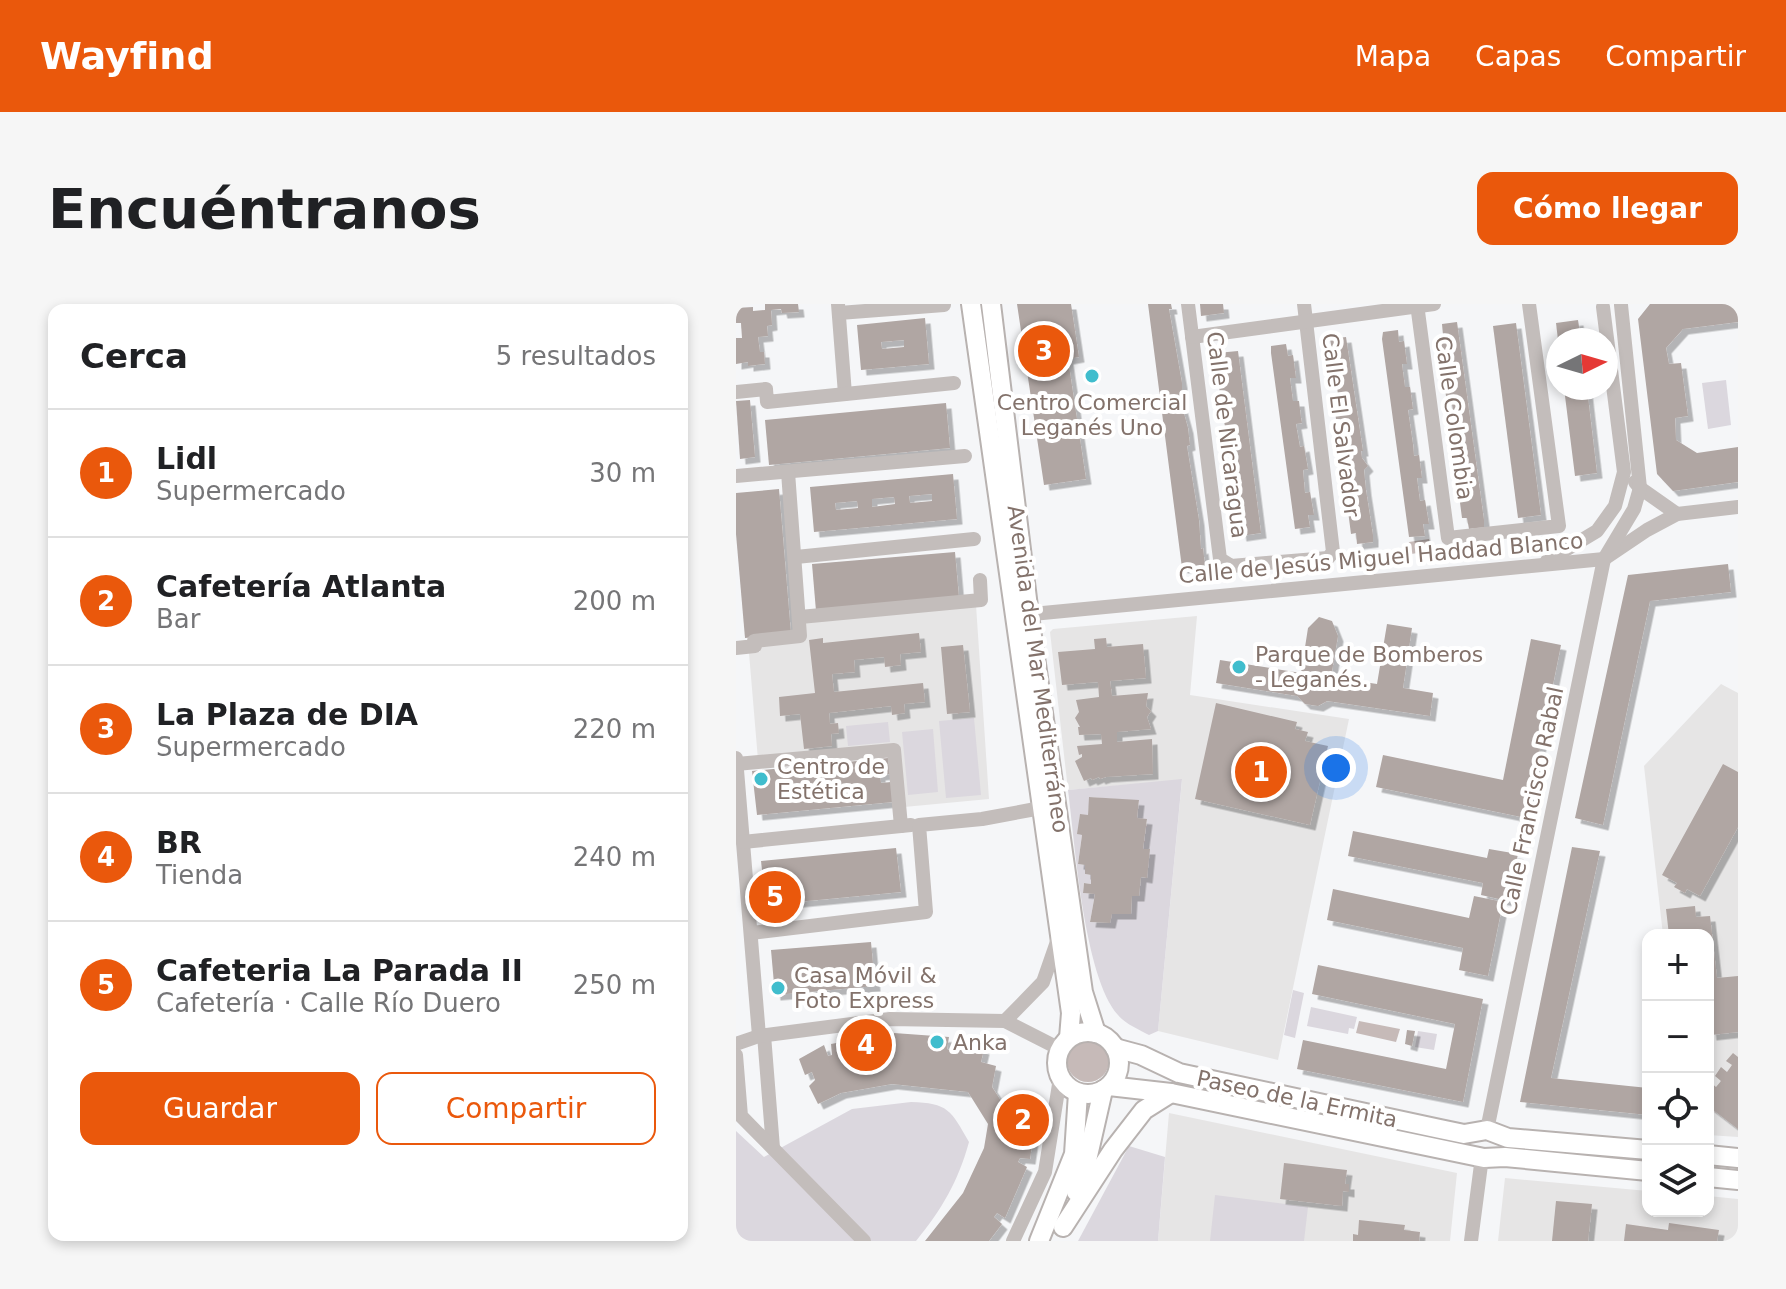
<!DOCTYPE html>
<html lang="es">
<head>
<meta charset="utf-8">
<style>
	:root { --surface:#fff; --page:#f6f6f6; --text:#202124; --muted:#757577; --line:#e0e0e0; --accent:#ea580c }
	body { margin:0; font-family:"DejaVu Sans",sans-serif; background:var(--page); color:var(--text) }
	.controls { position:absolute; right:24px; bottom:24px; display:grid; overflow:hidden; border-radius:16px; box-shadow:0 4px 12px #0003 }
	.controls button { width:72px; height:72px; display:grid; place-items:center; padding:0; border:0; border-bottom:2px solid var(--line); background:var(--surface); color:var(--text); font:40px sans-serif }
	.compass { position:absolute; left:810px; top:24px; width:72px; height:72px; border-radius:50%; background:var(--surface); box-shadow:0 4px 12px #0003; rotate:85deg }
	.you { position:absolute; left:600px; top:464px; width:28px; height:28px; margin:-20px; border:6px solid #fff; border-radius:50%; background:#1a73e8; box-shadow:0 0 0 12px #1a73e833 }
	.badge { display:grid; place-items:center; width:52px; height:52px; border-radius:50%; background:var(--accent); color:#fff; font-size:26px; font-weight:700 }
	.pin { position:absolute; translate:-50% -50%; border:4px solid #fff; box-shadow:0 2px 8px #0006 }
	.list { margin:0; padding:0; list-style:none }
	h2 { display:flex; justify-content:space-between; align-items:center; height:104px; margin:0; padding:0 32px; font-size:34px }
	h2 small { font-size:26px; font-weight:400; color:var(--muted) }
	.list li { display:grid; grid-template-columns:52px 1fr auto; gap:24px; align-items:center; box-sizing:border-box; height:128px; padding:0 32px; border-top:2px solid var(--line) }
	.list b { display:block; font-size:30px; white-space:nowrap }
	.list p { margin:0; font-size:26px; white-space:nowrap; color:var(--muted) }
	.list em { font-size:26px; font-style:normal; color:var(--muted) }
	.actions { display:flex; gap:16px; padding:24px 32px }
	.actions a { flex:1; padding:18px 0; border:2px solid var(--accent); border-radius:16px; text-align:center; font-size:28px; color:var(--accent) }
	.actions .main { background:var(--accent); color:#fff }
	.icon { flex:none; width:44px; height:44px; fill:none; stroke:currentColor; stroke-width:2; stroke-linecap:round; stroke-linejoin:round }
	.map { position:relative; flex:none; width:1002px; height:937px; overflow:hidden; border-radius:16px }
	header { display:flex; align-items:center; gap:48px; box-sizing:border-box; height:112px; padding:0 40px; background:var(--accent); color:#fff }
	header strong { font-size:38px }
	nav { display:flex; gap:44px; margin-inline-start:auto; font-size:28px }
	.intro { display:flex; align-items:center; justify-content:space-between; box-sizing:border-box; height:192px; padding:0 48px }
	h1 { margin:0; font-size:56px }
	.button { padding:20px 36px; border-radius:16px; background:var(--accent); color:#fff; font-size:28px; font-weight:700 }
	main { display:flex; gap:48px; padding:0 48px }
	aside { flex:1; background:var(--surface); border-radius:16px; box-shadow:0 4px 12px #0003 }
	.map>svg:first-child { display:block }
</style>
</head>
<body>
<header>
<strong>Wayfind</strong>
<nav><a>Mapa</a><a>Capas</a><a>Compartir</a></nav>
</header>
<div class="intro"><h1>Encuéntranos</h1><a class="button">Cómo llegar</a></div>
<main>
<aside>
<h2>Cerca<small>5 resultados</small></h2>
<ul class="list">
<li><span class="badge">1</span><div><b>Lidl</b><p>Supermercado</p></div><em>30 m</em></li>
<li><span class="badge">2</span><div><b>Cafetería Atlanta</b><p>Bar</p></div><em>200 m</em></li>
<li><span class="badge">3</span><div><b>La Plaza de DIA</b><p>Supermercado</p></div><em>220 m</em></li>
<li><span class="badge">4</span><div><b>BR</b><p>Tienda</p></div><em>240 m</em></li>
<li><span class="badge">5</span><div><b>Cafeteria La Parada II</b><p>Cafetería · Calle Río Duero</p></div><em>250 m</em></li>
</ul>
<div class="actions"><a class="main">Guardar</a><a>Compartir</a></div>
</aside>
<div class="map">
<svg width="1002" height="937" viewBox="0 0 1002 937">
	<defs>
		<filter id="shadow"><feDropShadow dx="5.5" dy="5.5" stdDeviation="0" flood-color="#0004"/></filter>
	</defs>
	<rect width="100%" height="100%" fill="#f5f6f8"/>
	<g fill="#e6e5e5">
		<polygon points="240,301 253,495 168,503 162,443 22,456 13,349 24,348 23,340 67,335 67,317"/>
		<polygon points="461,312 454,391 613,415 542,756 422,727 446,476 332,486 314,328 317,325"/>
		<polygon points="985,380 1002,389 1002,833 972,831 972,631 927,631 908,462"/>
		<polygon points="433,809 721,869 714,937 422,937"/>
		<polygon points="769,874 912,887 912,907 972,907 972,892 1002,895 1002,937 762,937"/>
	</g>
	<g fill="#dbd7de" fill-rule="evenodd">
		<polygon points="990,76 995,121 972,125 966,79"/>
		<polygon points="238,414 245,491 210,494 203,417"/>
		<polygon points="152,418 154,438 112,442 110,422"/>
		<polygon points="197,425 202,488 172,491 166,428"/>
		<path d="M446,475L422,727L413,731C404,726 389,720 382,711C348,673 339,540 332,486ZM354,493L403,497L401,514L411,516L407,545H413L410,574L405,573L403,592H396L395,610H376L373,619L354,618L359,590L347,589L348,579L355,580V571L349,570V561L342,560L346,531L342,530L344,511H352Z"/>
		<polygon points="557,686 568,689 559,734 548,731"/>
		<polygon points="575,703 621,713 618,725 613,724 612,730 571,722"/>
		<polygon points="682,727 701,730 698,746 679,743"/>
		<path d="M175,798C212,799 215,806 233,838C222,878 206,905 180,937H0V827L28,853L116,805Z"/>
		<polygon points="393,842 429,853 422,937 342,937"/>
		<polygon points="479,891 572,903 568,937 474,937"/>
	</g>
	<g fill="#c6bab8">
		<polygon points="693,235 695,247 675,250 671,246 673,238"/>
		<polygon points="623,717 664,725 660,738 620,729"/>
		<circle cx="352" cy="757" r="21"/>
	</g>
	<g fill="#b0a6a3" fill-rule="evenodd" filter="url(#shadow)">
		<polygon points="29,0 62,0 63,8 46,9 45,5 35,6 36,21 31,22 32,32 22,33 24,48 28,48 29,60 12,62 12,58 0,60 0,34 6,34 5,19 0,19 0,4 17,3 17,7 29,6"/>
		<polygon points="281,0 335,0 343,53 332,55 350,175 308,181"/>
		<polygon points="412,0 435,0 436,5 433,5 446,79 446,102 452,124 454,141 451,142 463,216 465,245 467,244 469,261 446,264"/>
		<polygon points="464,0 487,0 488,9 465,12"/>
		<polygon points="914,0 1002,0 1002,18 947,25 930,44 933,60 945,59 952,112 939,114 940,136 961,149 1002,143 1002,178 937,187 921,170 902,15"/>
		<path d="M189,14L193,60L125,66L121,21ZM168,36V43L146,45L145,38Z"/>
		<polygon points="842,16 845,36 822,36 820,19"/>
		<polygon points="721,18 748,216 748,223 733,225 731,214 726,214 723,191 728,191 725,168 720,169 717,146 722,145 718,111 716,100 711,100 708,77 713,77 711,54 705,55 703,32 707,31 706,20"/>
		<polygon points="780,19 805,211 782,214 757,22"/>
		<polygon points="662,26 663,38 668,37 671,60 666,60 669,83 674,83 677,105 672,106 677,140 678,152 683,151 686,174 681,174 684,197 689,196 693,220 687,220 689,232 673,233 646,35 647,28"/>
		<polygon points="610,33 627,147 625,147 626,154 632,162 628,166 630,186 637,231 637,238 621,240 620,229 615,230 612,207 617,206 614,183 609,184 606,161 611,160 605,115 600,115 597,93 602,92 601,81 599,69 594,70 591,47 596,46 594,35"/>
		<polygon points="550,40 552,52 557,51 560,74 554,74 557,97 563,97 565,114 566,119 560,120 564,143 568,142 572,165 567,166 569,189 574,188 578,211 572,211 574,223 559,225 535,49 535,42"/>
		<polygon points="502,47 525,229 505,232 479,55 482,55 481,49"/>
		<polygon points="828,84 851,84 861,169 839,172"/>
		<polygon points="14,96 19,153 4,155 0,97"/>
		<polygon points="210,99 214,144 33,161 29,116"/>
		<path d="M217,170L221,215L78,228L74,183ZM196,190V197L174,199L173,192ZM158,193L159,200L136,203V195ZM121,197L122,204L100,206L99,199Z"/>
		<polygon points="43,185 55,330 9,334 0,230 0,189"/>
		<polygon points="219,248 223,294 80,307 76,260"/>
		<polygon points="992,260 995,288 914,297 867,521 839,514 892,271"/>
		<polygon points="583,313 596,317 602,332 595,373 641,380 651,320 676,324 667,384 697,389 694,412 591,397 582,402 569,400 561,392 480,379 484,356 565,369 572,324"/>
		<polygon points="183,329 185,348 164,350 165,361 149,363 148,353 118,356 119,368 96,370 98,388 187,379 189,398 168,400 169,409 156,411 155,402 93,409 94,420 102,419 103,429 95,430 96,442 68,445 64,410 44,412 43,393 79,389 73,336 87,334 87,339"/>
		<polygon points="370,334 371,343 407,340 410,374 374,377 376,392 412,389 410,402 415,407 411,413 415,425 381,428 381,438 416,435 417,470 370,473 364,475 363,473 356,476 355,474 348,477 339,457 346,453 346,450 343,451 341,442 366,440 365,430 343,431 342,423 344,423 339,414 343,408 340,396 363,393 362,378 326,381 322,348 359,345 358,335"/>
		<polygon points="795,335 825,341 790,514 640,483 647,451 767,476"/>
		<polygon points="227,341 234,408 211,410 205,343"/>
		<polygon points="480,399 561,418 559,425 572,428 569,437 592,442 574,521 459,495"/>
		<polygon points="152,454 154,470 144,471 145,479 155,478 157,498 21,511 16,467"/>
		<polygon points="987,460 1002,468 1002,523 964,592 951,585 949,589 938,583 941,579 926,571"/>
		<polygon points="353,493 403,496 401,514 411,515 407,545 414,545 411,574 405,573 403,592 396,592 395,610 376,610 374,619 354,618 359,590 347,589 348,579 355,580 355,571 349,570 349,561 342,560 346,531 341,530 344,510 352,511"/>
		<polygon points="617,527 751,554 753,545 782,550 772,597 745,591 747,579 612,552"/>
		<polygon points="836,543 864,547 815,774 912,784 912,811 784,798"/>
		<polygon points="160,544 165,588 30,601 25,557"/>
		<polygon points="597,585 733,614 738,592 767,598 752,672 723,666 727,644 591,616"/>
		<polygon points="959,602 960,613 974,612 981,674 1002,672 1002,728 975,731 972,704 972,631 933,631 930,605"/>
		<polygon points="135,638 139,682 39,691 35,646"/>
		<polygon points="582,661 747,695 727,798 561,765 567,736 710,765 719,720 576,690"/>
		<polygon points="671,726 679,727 676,742 669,740"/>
		<polygon points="158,729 213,733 211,745 216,748 219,734 248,745 245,758 260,762 256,783 269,803 290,808 286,825 298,828 294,855 284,854 282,858 291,863 269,914 261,909 258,913 266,920 253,937 189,937 227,889 248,844 252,820 232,788 156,780 105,789 82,800 73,782 79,776 76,768 69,771 63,755 88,741 92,752 96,751 95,740 148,730 151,741 156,742"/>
		<polygon points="997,749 1002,753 1002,825 972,802 974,792 972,781 974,778 980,783 985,777 979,772 985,763 991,768 996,761 990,757"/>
		<polygon points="548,859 611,866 609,880 613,880 613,888 607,887 606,902 544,895"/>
		<polygon points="820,897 856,900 852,937 816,937"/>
		<polygon points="623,916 669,921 668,926 684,928 683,937 617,937 617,930 622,931"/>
		<polygon points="933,919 983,926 981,937 888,937 890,920 932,926"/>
	</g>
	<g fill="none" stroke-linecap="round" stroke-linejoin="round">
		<g stroke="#b8b2b0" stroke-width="22">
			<g id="major">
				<polyline points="235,0 335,709 333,734"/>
				<polyline points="255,0 293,311 347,688 360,729"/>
				<circle cx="352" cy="759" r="31"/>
				<polyline points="379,744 405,751 443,769 704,825 728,830 751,826 772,834 912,846"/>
				<polyline points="373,782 435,789 748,854 769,853 912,867"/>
				<polyline points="972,851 1002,854"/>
				<polyline points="972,873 1002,876"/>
				<polyline points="340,888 349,865 367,786"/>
				<polyline points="327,923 377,846 408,806 435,789"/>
				<polyline points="303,937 338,850 342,789"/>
			</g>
		</g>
		<g stroke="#c3bdbb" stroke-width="14">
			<polyline points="102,0 109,90"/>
			<polyline points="452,0 484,255 495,262 592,254 597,248 568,0"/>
			<polyline points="681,0 712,234 823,222 793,0"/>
			<polyline points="103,9 208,1"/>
			<polyline points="456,33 698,0"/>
			<polyline points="0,88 30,85 31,98 218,79"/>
			<polyline points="0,172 229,152"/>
			<polyline points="899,178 904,184 941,210"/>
			<polyline points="60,253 238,235"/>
			<polyline points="811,257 861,227 879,202 888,168 867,3"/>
			<polyline points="286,311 868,255 911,226 941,210 1002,203"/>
			<polyline points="64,313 245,296 244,276"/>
			<polyline points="0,344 19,342 18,337 64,332 52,168"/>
			<polyline points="0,454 23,732"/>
			<polyline points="0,460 158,446 165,522"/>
			<polyline points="7,538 175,521"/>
			<polyline points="15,629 190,608 183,521 246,515 305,504"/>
			<polyline points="269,717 307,678 323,632"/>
			<polyline points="28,731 37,844"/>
			<polyline points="0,740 23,732 154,715 269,717 324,745"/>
			<polyline points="0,751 5,812 128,937"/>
			<polyline points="751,826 868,255 898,205 904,184 885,1"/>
			<polyline points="277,937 309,868 324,774"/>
			<polyline points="735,937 746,853"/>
		</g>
		<use href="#major" stroke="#fff" stroke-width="18"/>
	</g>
	<g fill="#40bdcd" stroke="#fff" stroke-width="3">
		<circle cx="356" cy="72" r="8"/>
		<circle cx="503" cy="363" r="8"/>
		<circle cx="25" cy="475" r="8"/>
		<circle cx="42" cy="684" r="8"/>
		<circle cx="201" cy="738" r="8"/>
	</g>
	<g text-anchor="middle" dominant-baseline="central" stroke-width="8" stroke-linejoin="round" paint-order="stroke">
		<g font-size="22" fill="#83726b" stroke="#fff" text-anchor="start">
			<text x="356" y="98" text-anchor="middle">Centro Comercial<tspan x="356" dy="25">Leganés Uno</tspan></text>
			<text x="519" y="350">Parque de Bomberos<tspan x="519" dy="25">- Leganés.</tspan></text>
			<text x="41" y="462">Centro de<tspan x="41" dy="25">Estética</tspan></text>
			<text x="58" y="671">Casa Móvil &amp;<tspan x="58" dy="25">Foto Express</tspan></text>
			<text x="217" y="738">Anka</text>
		</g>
		<g font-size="22" fill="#83726b" stroke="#fff">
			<text transform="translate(718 114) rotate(82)">Calle Colombia</text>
			<text transform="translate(605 121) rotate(83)">Calle El Salvador</text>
			<text transform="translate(491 131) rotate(83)">Calle de Nicaragua</text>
			<text transform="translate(645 254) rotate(-5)">Calle de Jesús Miguel Haddad Blanco</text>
			<text transform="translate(302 365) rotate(82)">Avenida del Mar Mediterráneo</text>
			<text transform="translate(796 497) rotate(-78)">Calle Francisco Rabal</text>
			<text transform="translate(561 795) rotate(12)">Paseo de la Ermita</text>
		</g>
	</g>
</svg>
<div class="controls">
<button>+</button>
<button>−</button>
<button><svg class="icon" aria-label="locate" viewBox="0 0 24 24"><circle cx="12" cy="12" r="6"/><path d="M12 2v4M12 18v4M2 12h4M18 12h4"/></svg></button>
<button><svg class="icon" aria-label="layers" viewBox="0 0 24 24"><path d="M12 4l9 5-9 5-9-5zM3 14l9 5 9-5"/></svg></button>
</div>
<svg class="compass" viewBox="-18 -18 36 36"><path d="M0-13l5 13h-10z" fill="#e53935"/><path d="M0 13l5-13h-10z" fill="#757577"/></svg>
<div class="you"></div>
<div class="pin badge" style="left:525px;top:468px">1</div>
<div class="pin badge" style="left:287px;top:816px">2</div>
<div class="pin badge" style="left:308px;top:47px">3</div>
<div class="pin badge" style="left:130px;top:741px">4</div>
<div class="pin badge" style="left:39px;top:593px">5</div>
</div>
</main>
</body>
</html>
